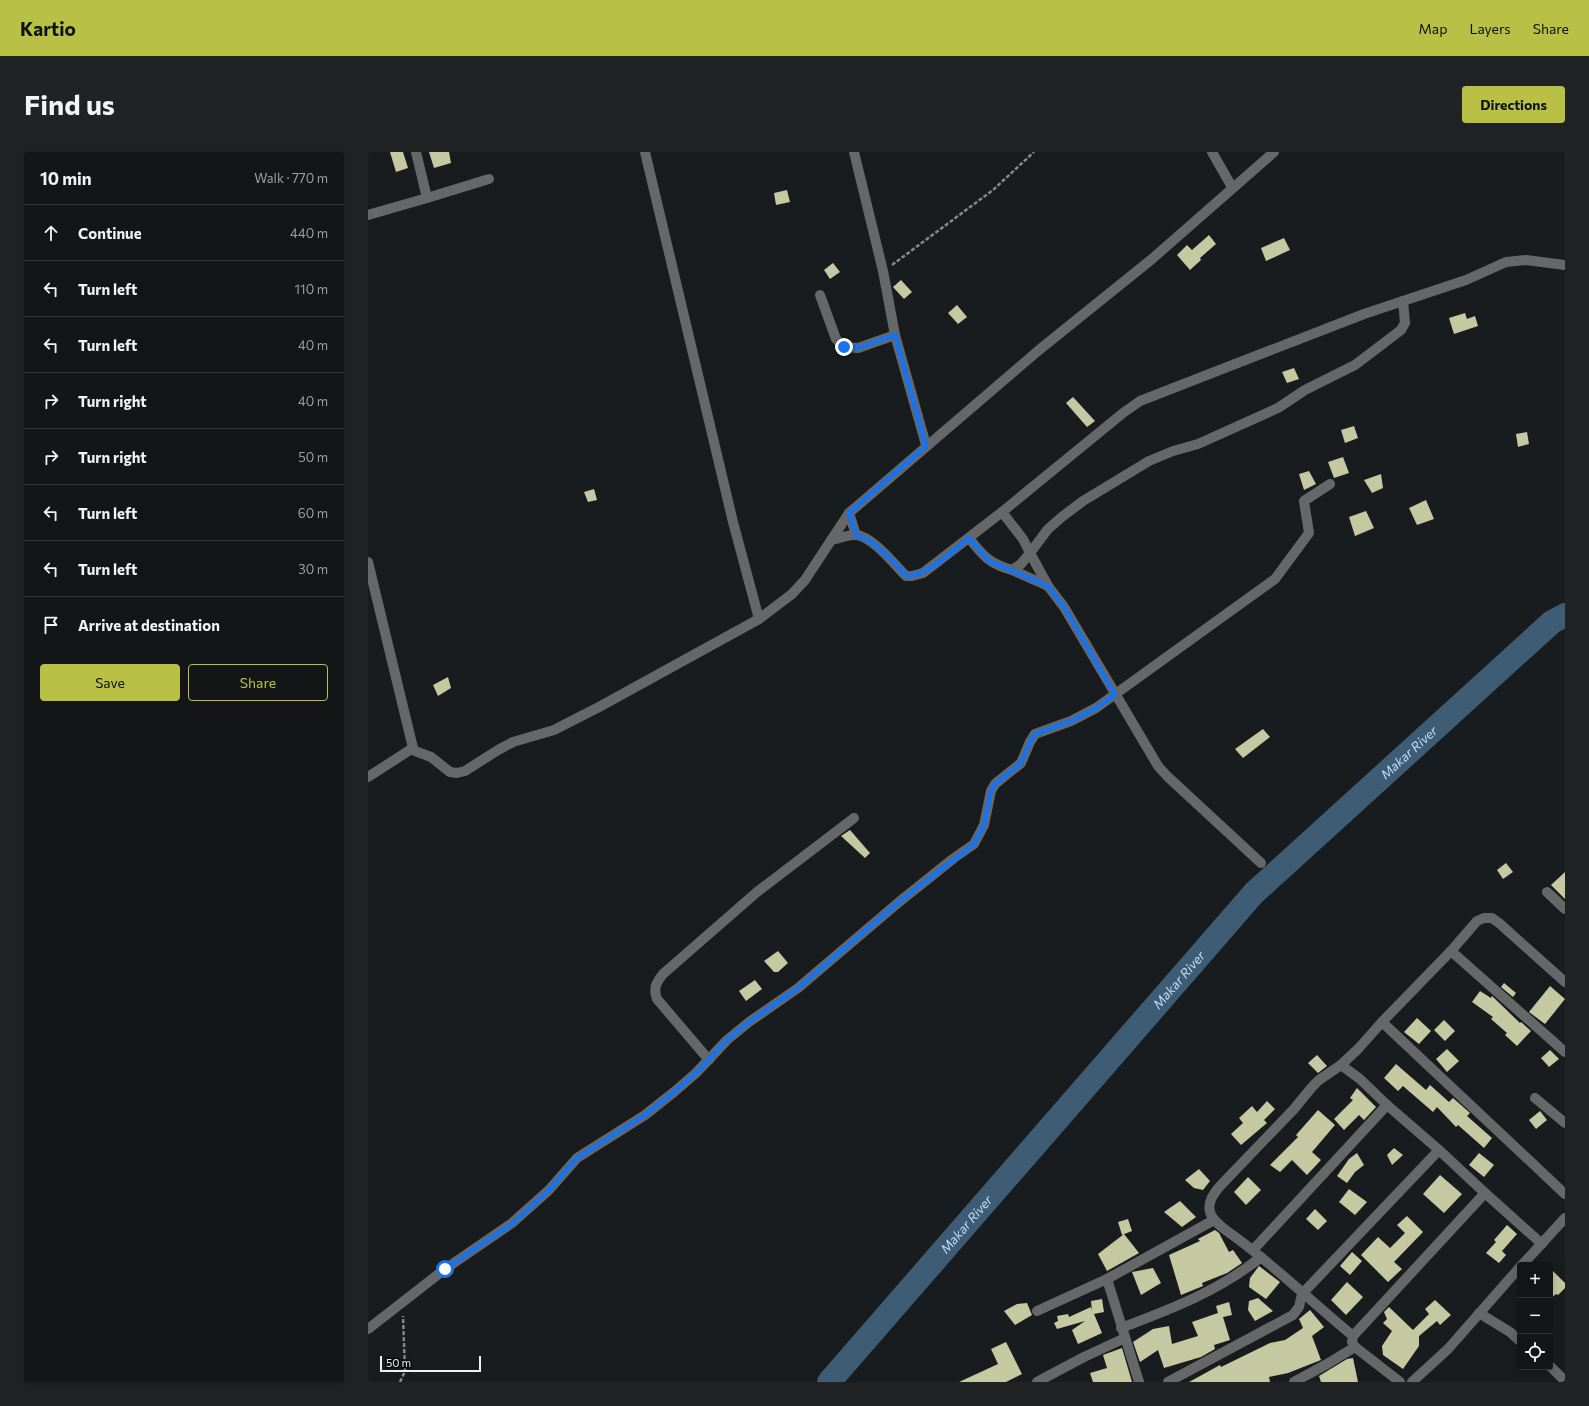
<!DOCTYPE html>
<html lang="en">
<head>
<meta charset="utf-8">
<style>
	:root { --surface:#131517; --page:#202224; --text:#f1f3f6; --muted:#9d9fa1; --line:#323436; --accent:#b8c146 }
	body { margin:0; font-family:Commissioner,sans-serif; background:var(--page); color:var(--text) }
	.controls { position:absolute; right:12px; bottom:12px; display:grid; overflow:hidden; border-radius:4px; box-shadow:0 2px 10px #0003 }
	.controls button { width:36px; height:36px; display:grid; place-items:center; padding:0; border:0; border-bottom:1px solid var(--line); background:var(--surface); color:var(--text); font:20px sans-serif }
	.scale { position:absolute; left:12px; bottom:10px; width:101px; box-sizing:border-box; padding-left:4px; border:2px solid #eff1f3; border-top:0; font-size:11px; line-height:14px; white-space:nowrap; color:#eff1f3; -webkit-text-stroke:3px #060708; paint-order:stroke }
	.stop { position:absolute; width:12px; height:12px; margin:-9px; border:3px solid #1a73e8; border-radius:50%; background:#fff }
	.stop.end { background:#1a73e8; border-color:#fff; box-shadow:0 1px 4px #0008 }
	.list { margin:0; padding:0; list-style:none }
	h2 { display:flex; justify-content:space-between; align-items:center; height:52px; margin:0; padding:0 16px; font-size:17px }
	h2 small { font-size:13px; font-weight:400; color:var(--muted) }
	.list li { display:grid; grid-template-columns:26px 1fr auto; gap:12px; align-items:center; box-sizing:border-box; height:56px; padding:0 16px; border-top:1px solid var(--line) }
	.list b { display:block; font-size:15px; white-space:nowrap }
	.list em { font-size:13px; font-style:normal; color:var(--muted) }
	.actions { display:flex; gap:8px; padding:12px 16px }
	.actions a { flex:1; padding:9px 0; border:1px solid var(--accent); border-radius:4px; text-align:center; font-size:14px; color:var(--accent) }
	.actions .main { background:var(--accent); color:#111 }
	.icon { flex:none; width:22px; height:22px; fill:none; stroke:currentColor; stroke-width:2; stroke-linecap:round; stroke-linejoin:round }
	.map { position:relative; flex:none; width:1197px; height:1230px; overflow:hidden; border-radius:4px }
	header { display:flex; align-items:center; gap:24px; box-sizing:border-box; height:56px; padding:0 20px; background:var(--accent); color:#111 }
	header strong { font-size:19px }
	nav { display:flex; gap:22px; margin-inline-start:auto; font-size:14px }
	.intro { display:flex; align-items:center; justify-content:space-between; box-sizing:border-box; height:96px; padding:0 24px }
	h1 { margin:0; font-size:28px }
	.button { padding:10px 18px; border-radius:4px; background:var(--accent); color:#111; font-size:14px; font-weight:700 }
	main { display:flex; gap:24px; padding:0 24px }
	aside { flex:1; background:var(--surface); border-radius:4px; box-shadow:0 2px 10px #0003 }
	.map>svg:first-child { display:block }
</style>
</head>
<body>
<header>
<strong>Kartio</strong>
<nav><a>Map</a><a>Layers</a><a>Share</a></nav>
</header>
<div class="intro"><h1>Find us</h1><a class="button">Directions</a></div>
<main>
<aside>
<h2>10 min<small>Walk · 770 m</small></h2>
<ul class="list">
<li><svg class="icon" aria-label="ahead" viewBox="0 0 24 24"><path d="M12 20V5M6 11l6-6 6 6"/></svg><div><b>Continue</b></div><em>440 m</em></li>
<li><svg class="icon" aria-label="left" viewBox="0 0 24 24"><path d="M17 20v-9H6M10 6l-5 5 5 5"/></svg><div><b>Turn left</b></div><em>110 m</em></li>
<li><svg class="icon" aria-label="left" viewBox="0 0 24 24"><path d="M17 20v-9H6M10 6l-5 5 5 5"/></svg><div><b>Turn left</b></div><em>40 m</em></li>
<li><svg class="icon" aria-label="right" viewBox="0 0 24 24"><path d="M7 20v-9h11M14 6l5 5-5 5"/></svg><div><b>Turn right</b></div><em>40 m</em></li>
<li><svg class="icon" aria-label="right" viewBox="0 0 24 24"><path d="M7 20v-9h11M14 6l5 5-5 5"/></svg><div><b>Turn right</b></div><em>50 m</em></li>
<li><svg class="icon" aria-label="left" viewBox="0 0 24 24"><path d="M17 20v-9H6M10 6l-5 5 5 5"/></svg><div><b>Turn left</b></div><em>60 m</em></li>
<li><svg class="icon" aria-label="left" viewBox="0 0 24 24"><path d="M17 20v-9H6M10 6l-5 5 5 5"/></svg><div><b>Turn left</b></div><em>30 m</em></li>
<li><svg class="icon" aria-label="arrive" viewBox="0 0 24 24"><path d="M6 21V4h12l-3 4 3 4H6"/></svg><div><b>Arrive at destination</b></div></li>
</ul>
<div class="actions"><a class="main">Save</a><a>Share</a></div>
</aside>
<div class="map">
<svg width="1197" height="1230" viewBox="0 0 1197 1230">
	<rect width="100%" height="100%" fill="#191c1f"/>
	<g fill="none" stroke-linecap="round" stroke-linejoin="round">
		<path stroke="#3e5c73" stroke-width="24" id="s1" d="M461,1230L886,741L1184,470L1197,463"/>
	</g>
	<g fill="#c4c9a2">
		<polygon points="22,0 35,0 40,16 28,20"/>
		<polygon points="61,0 81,0 83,11 66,16"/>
		<polygon points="419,38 422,50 408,53 406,41"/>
		<polygon points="841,83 848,92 832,106 833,108 822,118 809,103 819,93 824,98"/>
		<polygon points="916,86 922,98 898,109 893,96"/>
		<polygon points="465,111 472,120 462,127 456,118"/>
		<polygon points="533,128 544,140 536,147 525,135"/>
		<polygon points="589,153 599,165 590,172 580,161"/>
		<polygon points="1097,161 1099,167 1107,164 1110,174 1086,182 1081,166"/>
		<polygon points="926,216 931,227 919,231 914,220"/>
		<polygon points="705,245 727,269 719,275 698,251"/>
		<polygon points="986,274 990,286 977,291 973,278"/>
		<polygon points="1159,280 1161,292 1150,295 1148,282"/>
		<polygon points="975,305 981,321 966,326 960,310"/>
		<polygon points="941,319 948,332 936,338 931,322"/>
		<polygon points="1013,322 1015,336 1004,341 996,328"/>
		<polygon points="226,337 229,348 220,350 216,340"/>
		<polygon points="1058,348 1066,367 1049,373 1041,356"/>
		<polygon points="998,359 1006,376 987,384 981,365"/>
		<polygon points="80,525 83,536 70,544 65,533"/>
		<polygon points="895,577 902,585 875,606 867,597"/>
		<polygon points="482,678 502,701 497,706 473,684"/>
		<polygon points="1138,711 1145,720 1135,727 1129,718"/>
		<polygon points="1197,720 1197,747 1183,733"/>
		<polygon points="410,799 420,811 410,820 406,820 396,809"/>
		<polygon points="387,828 394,837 378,849 371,839"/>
		<polygon points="1136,831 1148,841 1145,845 1133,835"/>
		<polygon points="1182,834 1197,847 1177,872 1161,860"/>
		<polygon points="1112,839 1123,846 1124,844 1152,871 1153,870 1163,879 1149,894 1137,883 1139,881 1123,867 1125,865 1104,850"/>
		<polygon points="1049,866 1063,879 1051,892 1036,880"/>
		<polygon points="1076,868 1087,879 1077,889 1066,878"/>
		<polygon points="1079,897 1091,909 1079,920 1068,907"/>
		<polygon points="1182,898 1191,907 1181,915 1173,906"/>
		<polygon points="949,903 959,914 950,921 940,911"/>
		<polygon points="1028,912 1058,938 1062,933 1081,950 1085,946 1102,961 1099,964 1124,986 1116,996 1090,973 1088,975 1069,955 1065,960 1035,934 1030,939 1016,926"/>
		<polygon points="989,936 1008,955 996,968 991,963 976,978 966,967 985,948 982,946"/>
		<polygon points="899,949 907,957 896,968 899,971 873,993 863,982 875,971 871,966 884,954 889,960"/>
		<polygon points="950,958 967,973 944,1000 953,1008 939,1023 924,1008 912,1020 902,1013 930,985 928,983"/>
		<polygon points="1172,959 1179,968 1168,977 1161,968"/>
		<polygon points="1026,996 1035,1003 1024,1013 1019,1003"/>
		<polygon points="989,1001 996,1013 987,1020 979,1031 969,1024 981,1007"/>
		<polygon points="1111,1001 1126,1013 1116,1025 1101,1013"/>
		<polygon points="831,1017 842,1029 835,1038 826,1036 817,1028"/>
		<polygon points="1072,1023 1094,1042 1076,1061 1055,1042"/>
		<polygon points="880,1025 893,1038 878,1053 866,1040"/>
		<polygon points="981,1037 999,1050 987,1063 971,1050"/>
		<polygon points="812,1049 828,1065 814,1075 796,1060"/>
		<polygon points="947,1057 959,1069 950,1078 938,1067"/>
		<polygon points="1039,1064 1055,1080 1026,1110 1034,1117 1020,1130 993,1103 1010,1085 1022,1096 1037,1081 1029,1073"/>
		<polygon points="760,1067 764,1079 754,1083 750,1070"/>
		<polygon points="1139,1073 1149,1082 1134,1099 1138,1103 1131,1111 1118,1101 1128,1090 1126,1088"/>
		<polygon points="847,1078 851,1081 861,1100 865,1098 874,1111 859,1121 834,1131 835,1134 813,1143 801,1103 832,1089 830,1087"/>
		<polygon points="756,1082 771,1101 739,1119 730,1102"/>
		<polygon points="984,1100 994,1109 982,1123 972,1114"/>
		<polygon points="891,1114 912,1130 898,1147 881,1135 882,1126"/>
		<polygon points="785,1116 793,1131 773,1143 764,1120"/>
		<polygon points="1182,1116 1197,1131 1197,1136 1190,1143 1188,1142 1182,1147"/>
		<polygon points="979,1130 995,1145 978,1163 963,1148"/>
		<polygon points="890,1146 905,1159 887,1169 880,1158 881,1149"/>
		<polygon points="734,1147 736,1160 726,1162 734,1181 710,1192 704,1178 717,1169 689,1177 686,1171 690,1169 689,1164 700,1162 701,1165 723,1155 724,1159 723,1149"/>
		<polygon points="1067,1148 1083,1163 1072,1173 1069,1169 1051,1184 1051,1194 1035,1217 1015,1203 1014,1194 1024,1179 1015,1171 1019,1167 1016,1160 1021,1155 1045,1178 1061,1162 1057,1157"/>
		<polygon points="861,1150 864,1163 855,1165 862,1188 846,1193 847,1197 833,1205 796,1216 790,1198 772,1210 765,1190 785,1177 801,1174 804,1192 830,1184 824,1170 850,1161 848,1154"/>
		<polygon points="659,1151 664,1163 647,1173 636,1159 649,1152"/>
		<polygon points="942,1158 956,1175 944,1184 953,1208 920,1221 901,1225 902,1230 821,1230 852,1213 853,1215 902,1191 917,1188 935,1176 931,1167"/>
		<polygon points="638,1190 654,1222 638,1230 591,1230 630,1212 623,1197"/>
		<polygon points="754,1196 764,1230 725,1230 722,1221 739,1216 735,1203"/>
		<polygon points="985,1206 990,1230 953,1230 951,1224 979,1207"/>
	</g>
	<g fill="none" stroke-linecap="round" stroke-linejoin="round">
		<g stroke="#86888b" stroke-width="2.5" stroke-dasharray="4 2" stroke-linecap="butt">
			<polyline points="524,113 625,38 666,0"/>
			<polyline points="32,1230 37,1219 35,1164"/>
		</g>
		<g stroke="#656768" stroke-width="10">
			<polyline points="277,0 365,370 391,467"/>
			<polyline points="486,0 515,119 527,183 558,293"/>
			<polyline points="844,0 864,35"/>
			<polyline points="59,46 121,27"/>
			<polyline points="0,63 59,46 48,0"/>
			<polyline points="452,143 468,187 476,195 490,196 527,183"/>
			<polyline points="481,361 488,383"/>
			<path d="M601,386C615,404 622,412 644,418L653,412L662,401L655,387L634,360"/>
			<path d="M463,388C471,387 481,382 488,383C504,384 527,413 538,424H544L555,421L634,360L755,261L772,249L996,162L1098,128L1138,110L1158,108L1197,113"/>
			<polyline points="0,410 45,596 47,599 63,605 82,620 89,621 97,619 130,598 145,590 186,578 231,555 391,467 424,442 437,428 481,361 671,198 784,107 906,0"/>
			<polyline points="644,418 680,434"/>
			<polyline points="0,625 45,596"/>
			<polyline points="893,711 799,624 790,614 696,455 680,434 662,401 680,377 695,364 715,349 781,309 805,299 830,292 910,256 937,238 987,213 1033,178 1037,171 1035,149"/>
			<polyline points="1179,740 1197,757"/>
			<polyline points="1083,799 1197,900"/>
			<polyline points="1014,870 1083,799 1109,769 1116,766 1124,766 1131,771 1197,830"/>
			<path d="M341,908L289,847C285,836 288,831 295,822L389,740L486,666"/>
			<polyline points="973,913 990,897 1014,870 1197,1042"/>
			<polyline points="1167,946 1197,971"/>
			<polyline points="885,1098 1019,953"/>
			<polyline points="1154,1113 1197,1066"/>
			<polyline points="739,1127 846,1068"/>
			<polyline points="669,1159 739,1127 771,1230"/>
			<polyline points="1111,1161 1142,1180 1152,1189"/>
			<path d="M753,1176C803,1157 851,1139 893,1105"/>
			<polyline points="0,1177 77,1117 144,1071 181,1038 209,1006 277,963 306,940 328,921 359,888 381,870 430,836 531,750 586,706 606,692 616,673 623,639 627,632 653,611 662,590 667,582 703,569 728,556 907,427 941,381 936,349 962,332"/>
			<path d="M985,1184C946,1152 910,1117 870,1087C861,1080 845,1071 842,1060C839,1049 847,1040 853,1033L926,957L944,935L951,928L973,913L992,927L1019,953L1071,998L1117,1041L1174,1092"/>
			<polyline points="1182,1214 1197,1229"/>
			<polyline points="669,1230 716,1205 757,1186"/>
			<polyline points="800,1230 925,1163 931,1155 934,1142 1071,998"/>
			<polyline points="926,1230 959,1212 987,1195"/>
			<polyline points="1032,1230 987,1195 984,1190 985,1184 1117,1041"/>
			<polyline points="1044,1230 1080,1197 1152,1115"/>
		</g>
	</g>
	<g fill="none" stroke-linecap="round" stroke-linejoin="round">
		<path stroke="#1a73e8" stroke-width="5" d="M77,1117L144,1072L181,1038L209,1006L277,963L306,940L328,921L359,888L381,870L430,836L531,750L606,692L616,673L623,639L627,632L653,611L662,590L667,582L703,569L728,556L747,543L696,455L680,434L621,409L601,386C586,398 558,425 538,424L525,409L502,389L488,383L481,361L558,294L527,183L490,196L476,195"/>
	</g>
	<g text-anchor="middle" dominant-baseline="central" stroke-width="4" stroke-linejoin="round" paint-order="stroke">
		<g font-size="13" font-style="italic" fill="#bfdff9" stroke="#060708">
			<text stroke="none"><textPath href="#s1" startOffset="857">Makar River</textPath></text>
			<text stroke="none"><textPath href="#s1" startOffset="533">Makar River</textPath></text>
			<text stroke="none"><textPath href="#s1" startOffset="209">Makar River</textPath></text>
		</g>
	</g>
</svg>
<div class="controls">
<button>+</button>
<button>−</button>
<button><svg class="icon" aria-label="locate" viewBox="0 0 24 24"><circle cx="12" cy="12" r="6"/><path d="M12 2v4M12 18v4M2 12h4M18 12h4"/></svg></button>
</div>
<div class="scale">50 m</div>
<div class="stop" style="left:77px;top:1117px"></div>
<div class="stop end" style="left:476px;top:195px"></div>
</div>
</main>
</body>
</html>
